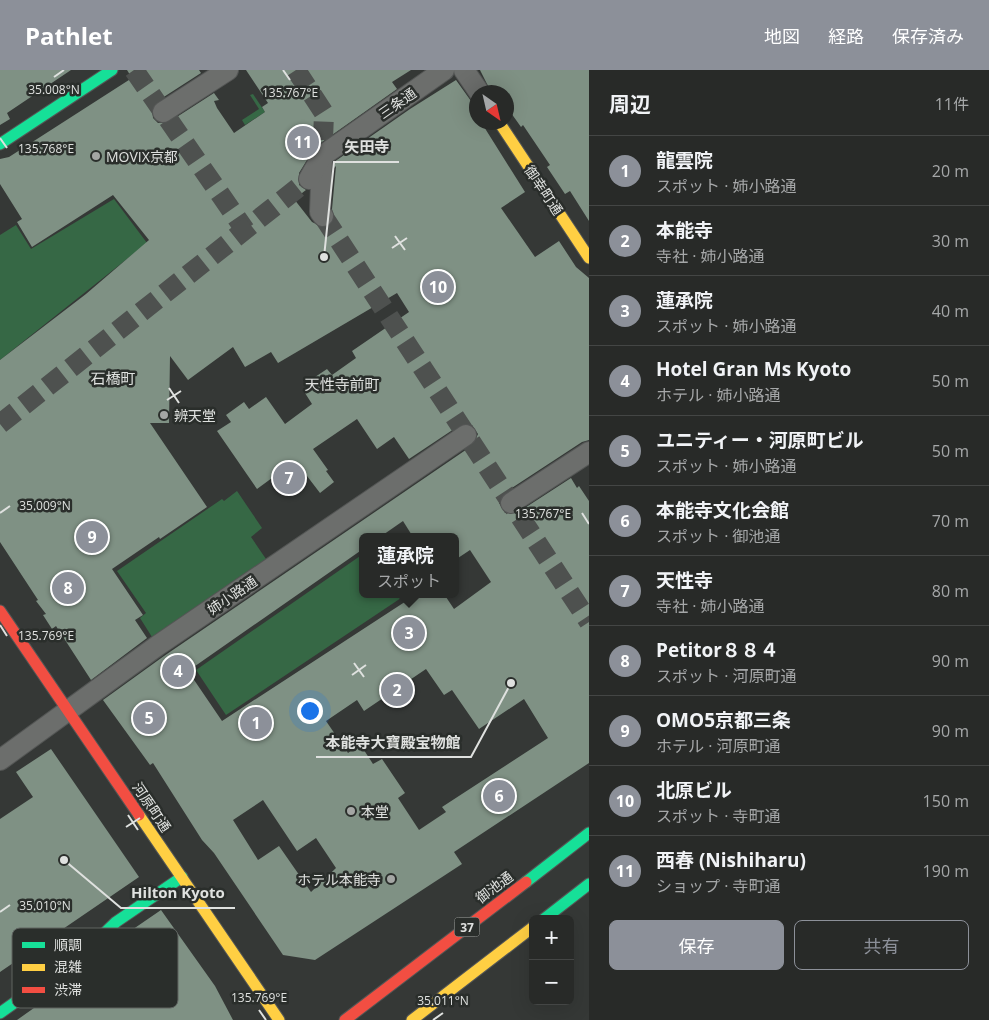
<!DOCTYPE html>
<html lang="ja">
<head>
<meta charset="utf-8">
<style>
	:root { --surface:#282a28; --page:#343634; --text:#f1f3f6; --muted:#a5a7a8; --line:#444645; --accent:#8c9099 }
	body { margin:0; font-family:"Open Sans","Noto Sans JP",sans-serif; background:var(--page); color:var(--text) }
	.controls { position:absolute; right:15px; bottom:15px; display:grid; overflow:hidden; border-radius:8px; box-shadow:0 5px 20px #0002 }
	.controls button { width:45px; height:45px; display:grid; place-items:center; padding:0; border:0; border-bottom:1px solid var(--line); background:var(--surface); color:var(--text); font:25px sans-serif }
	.compass { position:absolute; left:469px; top:15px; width:45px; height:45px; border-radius:50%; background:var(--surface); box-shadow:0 5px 20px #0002; rotate:146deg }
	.you { position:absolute; left:309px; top:640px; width:18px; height:18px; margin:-12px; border:4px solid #fff; border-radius:50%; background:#1a73e8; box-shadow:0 0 0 8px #1a73e833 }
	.badge { display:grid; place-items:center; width:32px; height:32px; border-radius:50%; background:var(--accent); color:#fff; font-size:16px; font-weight:700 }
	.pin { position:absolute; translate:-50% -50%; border:2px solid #fff; box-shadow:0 1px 5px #0006 }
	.popup { position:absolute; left:359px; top:463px; width:100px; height:65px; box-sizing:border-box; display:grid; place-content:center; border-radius:8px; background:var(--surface); filter:drop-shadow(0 1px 4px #0005); font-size:16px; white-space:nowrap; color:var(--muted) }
	.popup b { font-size:19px; color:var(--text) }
	.popup::after { content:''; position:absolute; left:50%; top:100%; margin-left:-10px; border:10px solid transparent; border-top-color:var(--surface) }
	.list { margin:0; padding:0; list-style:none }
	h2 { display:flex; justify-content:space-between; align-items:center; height:65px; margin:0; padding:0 20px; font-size:21px }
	h2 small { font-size:16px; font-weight:400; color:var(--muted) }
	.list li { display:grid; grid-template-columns:32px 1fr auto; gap:15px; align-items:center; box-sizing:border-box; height:70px; padding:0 20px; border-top:1px solid var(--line) }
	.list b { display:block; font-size:19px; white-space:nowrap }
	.list p { margin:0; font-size:16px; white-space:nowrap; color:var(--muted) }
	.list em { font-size:16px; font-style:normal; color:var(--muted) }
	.actions { display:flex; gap:10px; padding:15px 20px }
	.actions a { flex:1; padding:11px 0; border:1px solid var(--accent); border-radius:8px; text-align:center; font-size:18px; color:var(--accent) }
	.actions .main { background:var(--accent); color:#fff }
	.map { position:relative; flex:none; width:589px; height:950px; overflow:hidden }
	header { display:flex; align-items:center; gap:30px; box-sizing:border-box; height:70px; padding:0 25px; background:var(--accent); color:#fff }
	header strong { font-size:24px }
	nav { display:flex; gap:28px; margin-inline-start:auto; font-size:18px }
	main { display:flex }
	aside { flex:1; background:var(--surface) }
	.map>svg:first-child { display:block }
</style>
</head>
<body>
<header>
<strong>Pathlet</strong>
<nav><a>地図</a><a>経路</a><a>保存済み</a></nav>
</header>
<main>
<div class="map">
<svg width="589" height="950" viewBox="0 0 589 950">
	<rect width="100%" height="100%" fill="#353836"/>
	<g fill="#366845">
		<polygon points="253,24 265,42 245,55 242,50 259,39 250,25"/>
		<polygon points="114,129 147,173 0,290 0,165 16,155 31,179"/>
		<polygon points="237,421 262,458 251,467 266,489 152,567 140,548 146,543 117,501 222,429 224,431"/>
		<polygon points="363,484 363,524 407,524 226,645 196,600"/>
		<polygon points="350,664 357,665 360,668 359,671 290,717 306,694"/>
	</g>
	<g fill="#7f9184" fill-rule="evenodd">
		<polygon points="0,0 71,0 7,43 10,49 0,55"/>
		<path d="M127,0H199L201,3L156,32L152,37L153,48L158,53L169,52L214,23L219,30L214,31L217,38L234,63L265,42L262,37L268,33L246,0H411L392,12L397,19L315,77L299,103V115L306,120L294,129L312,152L324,158L330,155L334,150L332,139L336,96L334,98V92L410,39L456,10L476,38V52H481L525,122L501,138L535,187L559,171L576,197L589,208V370L582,372L504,423L499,433L505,443H517L571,408L577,418L579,416L589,431V693L454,782L462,794L315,890L283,885L214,783L202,770L153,693L150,695L103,630L164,586L473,375L478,364L472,355H460L409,389L394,367L377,379L357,349L313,379L328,400L326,401L334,412L320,423L307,406L299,412L287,397L257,419L217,361L231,352L226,345L244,332L249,339L266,327L285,354L312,334L305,323L313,318L309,311L327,299L332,305L356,288L352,281L409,242L397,223L278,293L271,282L245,297L233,277L188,310L170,286L169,353H150L207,437L160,469L159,467L112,499L143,545L135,550L147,568L91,610L56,556L52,559L43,545L46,544L36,531L38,530L0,472V290L86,224L149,170L113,125L32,177L17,152L22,149L0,114V89L9,87L132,8ZM403,451L413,467H455V490L470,480L491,512L454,539L444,524H417L222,651L188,601L363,479V467H380ZM426,599L444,625L452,620L479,659L524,629L548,668L442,737L446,742L419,760L398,728L405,723L382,689L373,694L360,674L348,683L326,651L357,630L364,641ZM263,730L297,781L316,768L336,798L311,822L279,776L258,790L233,750Z"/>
		<polygon points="480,0 589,0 589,151 570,121 565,124 547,97 550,95 523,55 521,57 506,36 506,22 491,22"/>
		<polygon points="51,679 139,807 0,902 0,749 33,727 16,702"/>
		<polygon points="161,840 215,916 233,950 17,950 65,916 68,920 99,898 96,893 126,864"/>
	</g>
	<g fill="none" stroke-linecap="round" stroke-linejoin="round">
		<g stroke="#4e514f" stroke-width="20" stroke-dasharray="20 10" stroke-linecap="butt">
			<polyline points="134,0 245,160"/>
			<polyline points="296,0 324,43 323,70"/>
			<polyline points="323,146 589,552"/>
			<polyline points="0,354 309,109"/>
		</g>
		<g stroke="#545655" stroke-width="22">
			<g id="street">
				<polyline points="464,0 479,22"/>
				<polyline points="163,42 228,0"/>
				<polyline points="322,89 320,142 323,146"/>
				<polyline points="309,109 322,86 444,0"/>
				<polyline points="511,433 589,382"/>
				<polyline points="0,690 157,576 466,365"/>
			</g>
		</g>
		<g stroke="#545655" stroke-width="13">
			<g id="fast">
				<polyline points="0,74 112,0"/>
				<polyline points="526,812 589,763"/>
				<polyline points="544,849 589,814"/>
				<polyline points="0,943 83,884 116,852 182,807"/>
			</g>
		</g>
		<g stroke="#545655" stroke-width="13">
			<g id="slow">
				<polyline points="499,52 589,188"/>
				<polyline points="139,745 279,950"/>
				<polyline points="412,950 533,857"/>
			</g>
		</g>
		<g stroke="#545655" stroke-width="13">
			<g id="jam">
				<polyline points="0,541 139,745"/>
				<polyline points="345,950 526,812"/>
			</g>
		</g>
		<use href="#street" stroke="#6c6e6c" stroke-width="20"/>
		<use href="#fast" stroke="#16e098" stroke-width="11"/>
		<use href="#slow" stroke="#ffcf43" stroke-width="11"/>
		<use href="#jam" stroke="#f24e42" stroke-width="11"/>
	</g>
	<path fill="none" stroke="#dfe1df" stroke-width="2" d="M283,0L290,10M54,7L64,0M0,68L7,78M395,166L405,180M392,178L407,168M169,318L179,333M167,330L181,321M0,443L10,436M582,443L589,454M0,555L7,566M354,593L364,607M352,605L366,595M128,745L138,760M126,757L140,748M0,842L10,835M259,940L266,950M433,950L443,943"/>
	<g fill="#a4a6a4" stroke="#2a2e2b" stroke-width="2">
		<circle cx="96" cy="86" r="5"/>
		<circle cx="164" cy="345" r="5"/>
		<circle cx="351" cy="741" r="5"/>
		<circle cx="391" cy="809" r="5"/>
	</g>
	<g text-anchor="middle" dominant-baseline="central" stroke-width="5" stroke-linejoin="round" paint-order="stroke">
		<rect fill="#2a2e2b" stroke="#a9aba9" stroke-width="1" x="454.5" y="847.5" width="25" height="19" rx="4"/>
		<g font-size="12" font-weight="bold" fill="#dfe1df">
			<text x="467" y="857">37</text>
		</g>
		<g font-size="14" fill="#dfe1df" stroke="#2a2e2b">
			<text transform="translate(397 33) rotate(-35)">三条通</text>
			<text transform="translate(544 120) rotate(56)">御幸町通</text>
			<text transform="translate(232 525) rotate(-34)">姉小路通</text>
			<text transform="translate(152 737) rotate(56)">河原町通</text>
			<text transform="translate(494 817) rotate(-37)">御池通</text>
		</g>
		<g font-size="14" fill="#dfe1df" stroke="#2a2e2b" text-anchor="start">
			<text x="106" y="86">MOVIX京都</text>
			<text x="174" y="345">辨天堂</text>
			<text x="361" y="741">本堂</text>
			<text x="381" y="809" text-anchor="end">ホテル本能寺</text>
		</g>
		<g font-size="15" fill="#dfe1df" stroke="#2a2e2b">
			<text x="113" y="308">石橋町</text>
			<text x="342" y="314">天性寺前町</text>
		</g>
	</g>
	<rect x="12" y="858" width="166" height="80" rx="8" fill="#2a2e2b" stroke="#606461" stroke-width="1"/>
	<rect x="22" y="872" width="23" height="6" fill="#16e098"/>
	<rect x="22" y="894" width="23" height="7" fill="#ffcf43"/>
	<rect x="22" y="917" width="23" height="6" fill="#f24e42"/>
	<g font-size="14" fill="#dfe1df">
		<text x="54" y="880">順調</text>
		<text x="54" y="902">混雑</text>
		<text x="54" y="925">渋滞</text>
	</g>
	<g font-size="12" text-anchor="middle" fill="#dfe1df" stroke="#2a2e2b" stroke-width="5" stroke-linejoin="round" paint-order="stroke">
		<text x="54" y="24">35.008°N</text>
		<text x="290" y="27">135.767°E</text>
		<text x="46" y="83">135.768°E</text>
		<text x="45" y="440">35.009°N</text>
		<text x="543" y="448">135.767°E</text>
		<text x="46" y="570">135.769°E</text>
		<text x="45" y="840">35.010°N</text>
		<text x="259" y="932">135.769°E</text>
		<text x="443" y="935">35.011°N</text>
	</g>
	<path fill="none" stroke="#dfe1df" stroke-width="2" d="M324 187L334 92H399M511 613L471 687H316M64 790L121 838H235"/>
	<g fill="#dfe1df" stroke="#2a2e2b" stroke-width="2">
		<circle cx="324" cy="187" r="5"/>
		<circle cx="511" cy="613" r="5"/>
		<circle cx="64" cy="790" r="5"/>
	</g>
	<g font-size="15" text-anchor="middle" font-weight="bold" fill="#dfe1df" stroke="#2a2e2b" stroke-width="5" stroke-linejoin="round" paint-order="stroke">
		<text x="367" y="82">矢田寺</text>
		<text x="393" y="678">本能寺大寶殿宝物館</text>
		<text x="178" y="828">Hilton Kyoto</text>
	</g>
</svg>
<div class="controls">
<button>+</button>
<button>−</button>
</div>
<svg class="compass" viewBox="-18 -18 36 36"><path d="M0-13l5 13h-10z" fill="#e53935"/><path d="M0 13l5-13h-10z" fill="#a5a7a8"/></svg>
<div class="you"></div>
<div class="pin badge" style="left:256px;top:653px">1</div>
<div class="pin badge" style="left:397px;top:620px">2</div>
<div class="pin badge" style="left:409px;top:563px">3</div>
<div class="popup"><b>蓮承院</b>スポット</div>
<div class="pin badge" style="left:178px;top:601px">4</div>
<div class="pin badge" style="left:149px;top:648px">5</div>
<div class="pin badge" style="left:499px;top:726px">6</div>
<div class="pin badge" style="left:289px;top:408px">7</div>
<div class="pin badge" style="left:68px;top:518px">8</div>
<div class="pin badge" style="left:92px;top:467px">9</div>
<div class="pin badge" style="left:438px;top:217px">10</div>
<div class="pin badge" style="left:303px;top:72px">11</div>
</div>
<aside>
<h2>周辺<small>11件</small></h2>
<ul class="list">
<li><span class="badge">1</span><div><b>龍雲院</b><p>スポット · 姉小路通</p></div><em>20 m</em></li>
<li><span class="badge">2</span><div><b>本能寺</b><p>寺社 · 姉小路通</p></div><em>30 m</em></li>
<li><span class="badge">3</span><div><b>蓮承院</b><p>スポット · 姉小路通</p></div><em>40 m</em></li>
<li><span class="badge">4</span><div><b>Hotel Gran Ms Kyoto</b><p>ホテル · 姉小路通</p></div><em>50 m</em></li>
<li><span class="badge">5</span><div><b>ユニティー・河原町ビル</b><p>スポット · 姉小路通</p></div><em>50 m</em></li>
<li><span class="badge">6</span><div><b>本能寺文化会館</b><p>スポット · 御池通</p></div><em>70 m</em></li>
<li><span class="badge">7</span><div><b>天性寺</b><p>寺社 · 姉小路通</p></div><em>80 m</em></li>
<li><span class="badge">8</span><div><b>Petitor８８４</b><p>スポット · 河原町通</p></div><em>90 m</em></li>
<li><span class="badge">9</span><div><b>OMO5京都三条</b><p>ホテル · 河原町通</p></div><em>90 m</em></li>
<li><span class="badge">10</span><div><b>北原ビル</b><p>スポット · 寺町通</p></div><em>150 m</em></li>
<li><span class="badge">11</span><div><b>西春 (Nishiharu)</b><p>ショップ · 寺町通</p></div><em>190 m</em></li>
</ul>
<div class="actions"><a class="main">保存</a><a>共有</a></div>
</aside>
</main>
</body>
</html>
